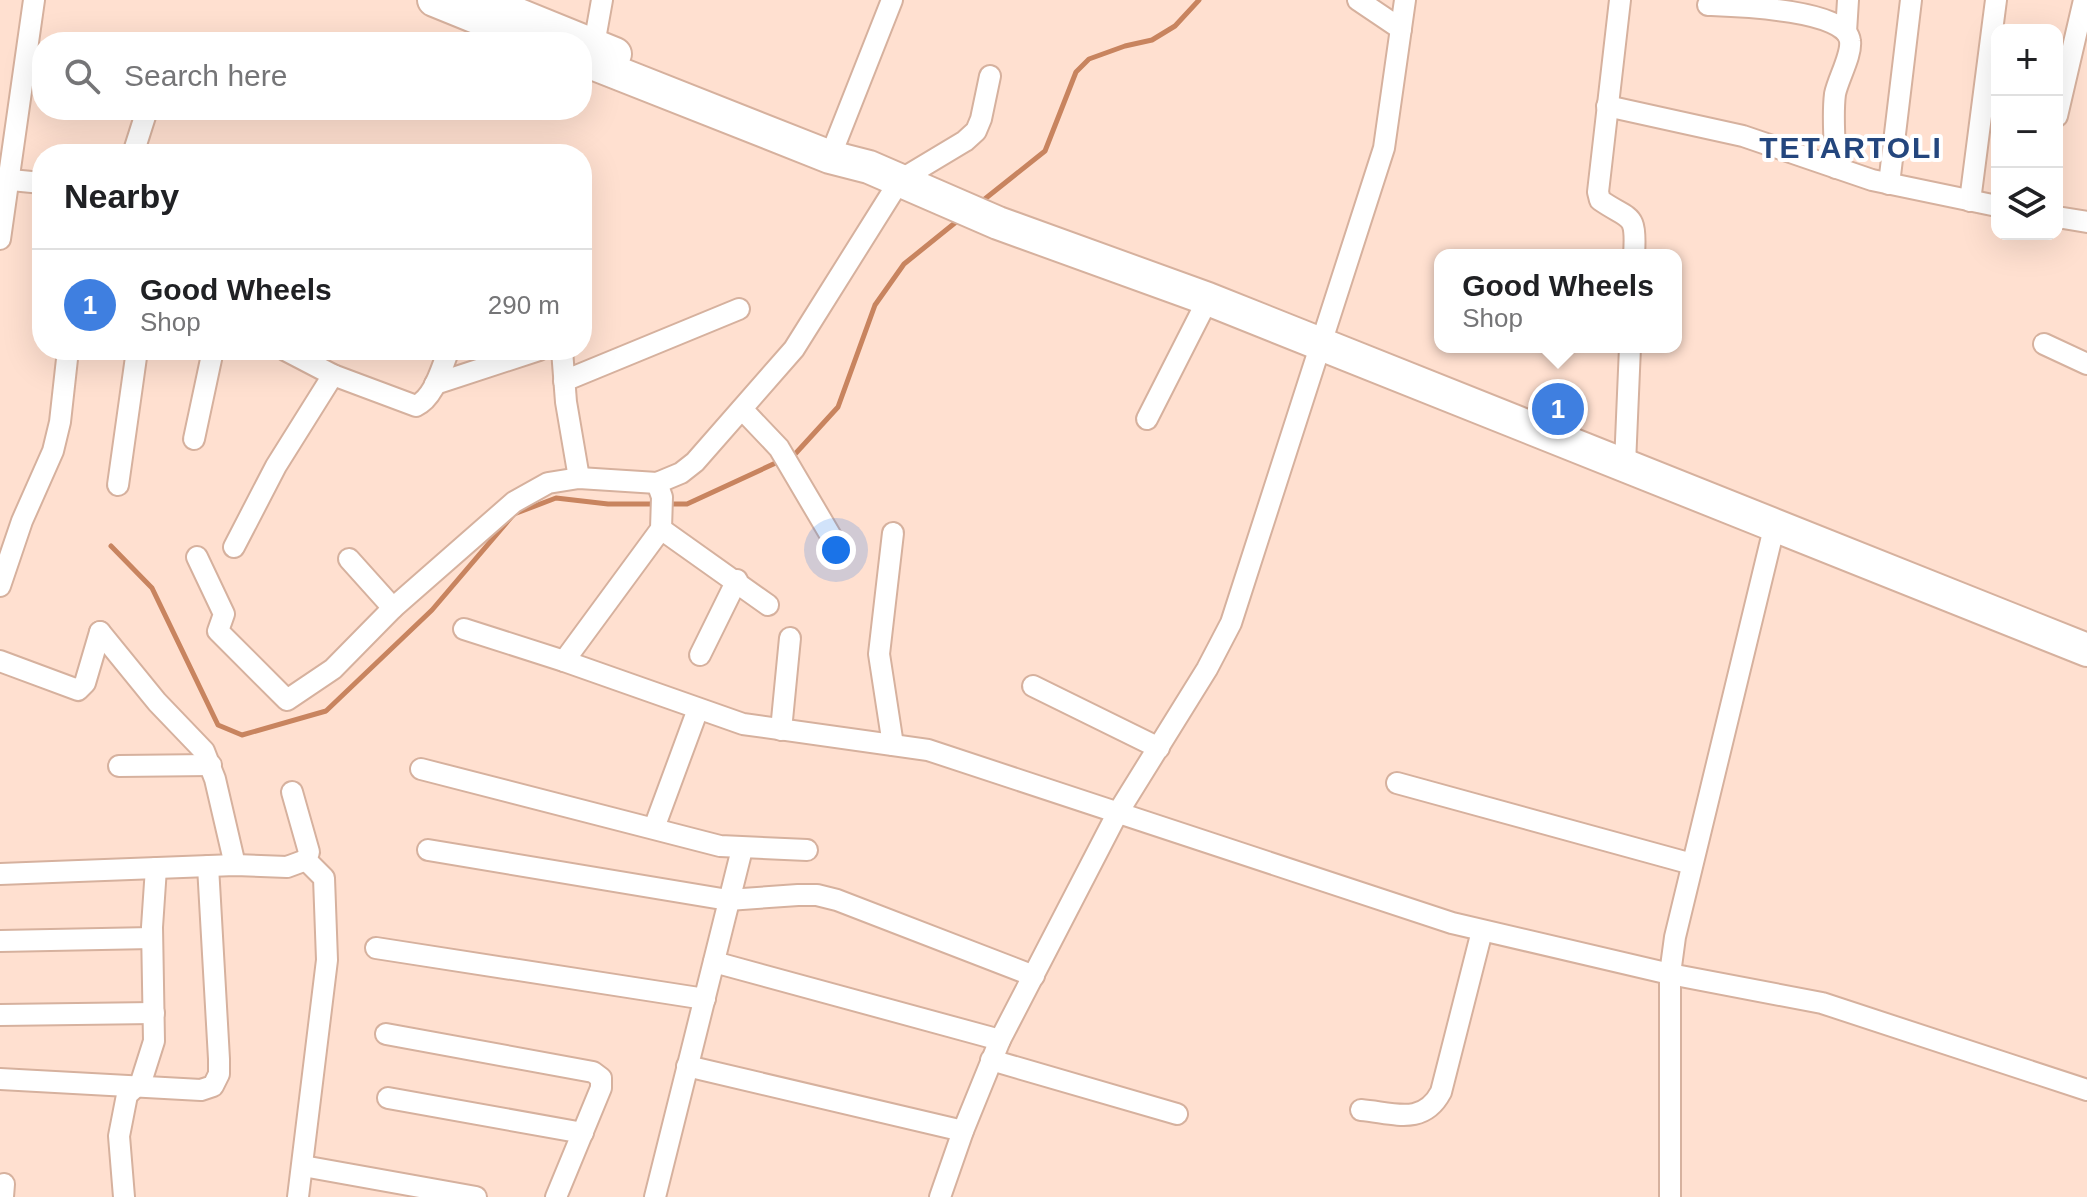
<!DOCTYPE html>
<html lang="en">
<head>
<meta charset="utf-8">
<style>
	:root { --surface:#fff; --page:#f6f6f6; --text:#202124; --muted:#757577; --line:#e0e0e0; --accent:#2369d5 }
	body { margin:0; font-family:Arial,sans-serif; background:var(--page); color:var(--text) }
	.controls { position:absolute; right:24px; top:24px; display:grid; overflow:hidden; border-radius:16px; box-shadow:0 8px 32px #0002 }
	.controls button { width:72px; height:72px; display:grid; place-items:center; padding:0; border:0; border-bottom:2px solid var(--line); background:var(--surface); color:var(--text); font:40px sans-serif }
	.you { position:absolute; left:836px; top:550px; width:28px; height:28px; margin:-20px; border:6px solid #fff; border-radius:50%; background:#1a73e8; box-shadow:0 0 0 12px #1a73e833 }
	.badge { display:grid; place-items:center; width:52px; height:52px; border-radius:50%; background:var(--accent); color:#fff; font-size:26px; font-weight:700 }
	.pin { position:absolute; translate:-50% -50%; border:4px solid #fff; box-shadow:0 2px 8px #0006 }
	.popup { position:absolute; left:1434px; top:249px; width:248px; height:104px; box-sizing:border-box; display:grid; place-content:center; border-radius:16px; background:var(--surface); filter:drop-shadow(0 2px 6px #0005); font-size:26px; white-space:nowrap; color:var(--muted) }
	.popup b { font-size:30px; color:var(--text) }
	.popup::after { content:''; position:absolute; left:50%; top:100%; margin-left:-16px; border:16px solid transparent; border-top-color:var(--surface) }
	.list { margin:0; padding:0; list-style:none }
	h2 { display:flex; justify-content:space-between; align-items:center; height:104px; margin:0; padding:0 32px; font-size:34px }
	h2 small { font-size:26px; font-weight:400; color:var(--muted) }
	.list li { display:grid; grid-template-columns:52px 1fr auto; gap:24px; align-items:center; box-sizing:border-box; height:112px; padding:0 32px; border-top:2px solid var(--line) }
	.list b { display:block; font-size:30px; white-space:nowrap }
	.list p { margin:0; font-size:26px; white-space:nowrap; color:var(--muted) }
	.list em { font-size:26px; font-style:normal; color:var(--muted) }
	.icon { flex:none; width:44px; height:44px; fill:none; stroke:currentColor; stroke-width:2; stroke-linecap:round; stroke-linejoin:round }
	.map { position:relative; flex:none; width:2087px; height:1197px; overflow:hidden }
	.search { position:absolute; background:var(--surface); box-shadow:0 8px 32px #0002; left:32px; top:32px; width:560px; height:88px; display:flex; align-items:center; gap:20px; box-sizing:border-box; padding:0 28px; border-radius:32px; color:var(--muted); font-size:30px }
	.panel { position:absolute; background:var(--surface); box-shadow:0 8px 32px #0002; left:32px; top:144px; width:560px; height:216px; border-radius:32px }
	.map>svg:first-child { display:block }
</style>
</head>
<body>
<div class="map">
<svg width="2087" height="1197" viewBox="0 0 2087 1197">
	<rect width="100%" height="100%" fill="#ffe0d0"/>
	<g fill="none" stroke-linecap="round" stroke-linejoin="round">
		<g stroke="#c8845f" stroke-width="5">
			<polyline points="981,202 1045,151 1076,72 1089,59 1125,46 1152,40 1175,26 1199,0"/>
			<polyline points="789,457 796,453 838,407 875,305 904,264 961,218"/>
			<polyline points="667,504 687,504 780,461"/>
			<polyline points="111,546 152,588 218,725 242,735 326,711 432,610 514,514 556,498 608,504 657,504"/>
		</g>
		<g stroke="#d6b19e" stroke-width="24">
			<g id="minor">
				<polyline points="1358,0 1401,29"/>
				<path d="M1620,0L1598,192L1600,200C1630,221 1637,211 1634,255"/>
				<path d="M1708,5C1733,6 1847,9 1850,41C1852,55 1838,79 1835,94C1832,118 1835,144 1836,168"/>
				<polyline points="1846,32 1848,0"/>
				<polyline points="594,45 602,0"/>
				<polyline points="1607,106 1743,136 1872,180 1997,206"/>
				<polyline points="2057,116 2084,0"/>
				<polyline points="133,154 147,110"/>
				<polyline points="830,157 892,0"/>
				<polyline points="0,179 42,183"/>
				<polyline points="1889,184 1911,0"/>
				<polyline points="1970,201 1996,0"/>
				<polyline points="2057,217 2087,222"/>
				<polyline points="0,239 34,0"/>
				<polyline points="2044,344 2087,364"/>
				<path d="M285,350L333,375L416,406C435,397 441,368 449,350"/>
				<polyline points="562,350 566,402 579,478"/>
				<polyline points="564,381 739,309"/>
				<polyline points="435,384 539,350"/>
				<polyline points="742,409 779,448 835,543"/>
				<polyline points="1147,419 1208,299"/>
				<polyline points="194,439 213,350"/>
				<polyline points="1625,464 1630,347"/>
				<polyline points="118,485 137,350"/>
				<polyline points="661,529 768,605"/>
				<polyline points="234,547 276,466 333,375"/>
				<polyline points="197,557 224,614 218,631 287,700 333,669 393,608 514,502 548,483 579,478 657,483 681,473 695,462 794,349 900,180 965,141 976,131 981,119 990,76"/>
				<polyline points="349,559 393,608"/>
				<polyline points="0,586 22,521 53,451 60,422 68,350"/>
				<polyline points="464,629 564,661 743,724 928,750 1452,923 1670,974 1822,1003 2087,1090"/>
				<polyline points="100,632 157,702 204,751 215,779 235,865"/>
				<polyline points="700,655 737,580"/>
				<polyline points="0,661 78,690 85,683 100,632"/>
				<polyline points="564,661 661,529 662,497 657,483"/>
				<polyline points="1033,686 1159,748"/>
				<polyline points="781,730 790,638"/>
				<polyline points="893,745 879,654 893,533"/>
				<polyline points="119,766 211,765"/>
				<polyline points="421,769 720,846 807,850"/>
				<polyline points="1397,783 1692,864"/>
				<polyline points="292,792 309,852 306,860"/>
				<polyline points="654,828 698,709"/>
				<polyline points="428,850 728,900 798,895 817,895 837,900 1034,976"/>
				<polyline points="0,874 235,865 287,867 306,860"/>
				<polyline points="0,941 152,938"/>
				<polyline points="376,948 705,999"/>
				<polyline points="714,962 1000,1040"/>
				<polyline points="0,1015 154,1013"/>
				<polyline points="386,1034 593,1072 601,1078 601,1088 556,1197"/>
				<polyline points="991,1060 1177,1114"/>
				<polyline points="687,1066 963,1131"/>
				<polyline points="0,1079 201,1090 213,1086 219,1074 219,1059 208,866"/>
				<polyline points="388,1098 583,1133"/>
				<path d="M1361,1110C1394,1113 1423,1126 1441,1092L1482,931"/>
				<polyline points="303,1166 476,1197"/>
				<polyline points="3,1197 4,1184"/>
				<polyline points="124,1197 119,1136 127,1095 141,1082 154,1041 152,927 156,868"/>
				<polyline points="298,1197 327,960 324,878 306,860"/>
				<polyline points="655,1197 742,849"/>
				<polyline points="940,1197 963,1131 1000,1040 1117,814 1207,669 1231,623 1384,148 1405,0"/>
				<polyline points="1670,1197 1670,974 1675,937 1775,524"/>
			</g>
		</g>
		<g stroke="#d6b19e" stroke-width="36">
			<g id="primary">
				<polyline points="434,0 503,28"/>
				<polyline points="482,0 615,54"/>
				<polyline points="582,59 830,157 869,167 998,223 1208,299 2087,650"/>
			</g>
		</g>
		<use href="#minor" stroke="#fff" stroke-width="20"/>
		<use href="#primary" stroke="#fff" stroke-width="32"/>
	</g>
	<g text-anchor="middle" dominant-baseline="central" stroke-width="8" stroke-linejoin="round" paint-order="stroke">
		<g font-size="30" font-weight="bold" letter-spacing="2" fill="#24467d" stroke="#fff">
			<text x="1851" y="147">TETARTOLI</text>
		</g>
	</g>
</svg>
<div class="controls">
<button>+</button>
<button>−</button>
<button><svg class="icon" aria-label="layers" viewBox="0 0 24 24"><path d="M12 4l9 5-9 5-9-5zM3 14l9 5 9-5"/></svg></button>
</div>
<div class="you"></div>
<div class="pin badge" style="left:1558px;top:409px;background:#3f7fe0">1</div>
<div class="popup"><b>Good Wheels</b>Shop</div>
<div class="search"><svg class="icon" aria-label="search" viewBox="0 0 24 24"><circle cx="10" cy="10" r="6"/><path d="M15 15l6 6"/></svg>Search here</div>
<section class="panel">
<h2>Nearby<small></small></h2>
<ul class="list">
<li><span class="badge" style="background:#3f7fe0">1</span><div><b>Good Wheels</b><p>Shop</p></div><em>290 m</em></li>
</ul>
</section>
</div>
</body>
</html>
